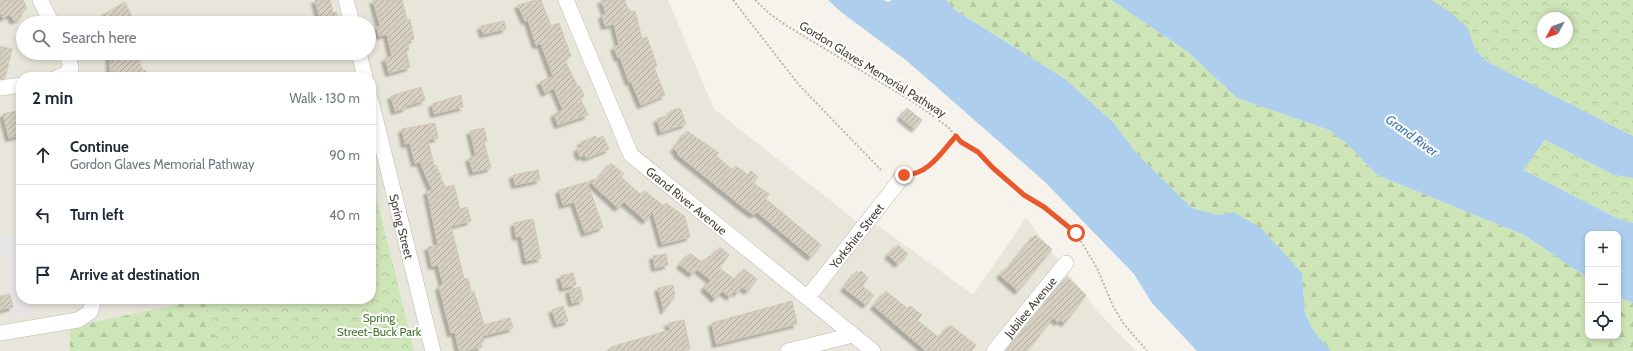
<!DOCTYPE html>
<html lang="en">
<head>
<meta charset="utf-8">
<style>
	:root { --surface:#fff; --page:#f2f2f3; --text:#1f2937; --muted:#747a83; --line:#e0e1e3 }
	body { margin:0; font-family:Cabin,sans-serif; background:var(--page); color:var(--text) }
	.controls { position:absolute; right:12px; bottom:12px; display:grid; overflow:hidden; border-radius:8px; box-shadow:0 2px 6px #0003 }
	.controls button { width:36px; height:36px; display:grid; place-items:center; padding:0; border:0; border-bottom:1px solid var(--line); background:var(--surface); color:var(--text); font:20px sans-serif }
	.compass { position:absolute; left:1537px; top:12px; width:36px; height:36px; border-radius:50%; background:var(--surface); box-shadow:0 2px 6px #0003; rotate:229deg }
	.stop { position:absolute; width:12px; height:12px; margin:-9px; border:3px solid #ea572d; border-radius:50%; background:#fff }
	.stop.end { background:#ea572d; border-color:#fff; box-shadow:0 1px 4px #0008 }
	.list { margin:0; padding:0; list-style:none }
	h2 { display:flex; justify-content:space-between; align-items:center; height:52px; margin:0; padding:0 16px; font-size:17px }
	h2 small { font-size:13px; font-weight:400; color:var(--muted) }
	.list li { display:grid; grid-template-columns:26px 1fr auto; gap:12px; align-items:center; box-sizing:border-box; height:60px; padding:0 16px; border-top:1px solid var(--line) }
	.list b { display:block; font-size:15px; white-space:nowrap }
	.list p { margin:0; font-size:13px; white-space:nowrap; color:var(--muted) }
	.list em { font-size:13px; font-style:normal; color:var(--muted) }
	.icon { flex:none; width:22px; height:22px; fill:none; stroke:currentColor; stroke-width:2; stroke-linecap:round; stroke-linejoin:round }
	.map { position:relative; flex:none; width:1633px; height:351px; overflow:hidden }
	.search { position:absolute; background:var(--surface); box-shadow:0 2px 6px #0003; left:16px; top:16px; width:360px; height:44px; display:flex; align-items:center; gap:10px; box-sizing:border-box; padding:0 14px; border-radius:22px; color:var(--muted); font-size:15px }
	.panel { position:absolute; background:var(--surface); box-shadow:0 2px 6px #0003; left:16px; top:72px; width:360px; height:232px; border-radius:16px }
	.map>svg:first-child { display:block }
</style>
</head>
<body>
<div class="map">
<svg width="1633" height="351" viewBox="0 0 1633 351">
	<defs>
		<pattern id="forest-firs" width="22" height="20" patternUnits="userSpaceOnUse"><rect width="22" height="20" fill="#cee5b8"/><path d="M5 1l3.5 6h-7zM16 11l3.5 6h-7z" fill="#b2c69f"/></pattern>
		<pattern id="park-crowns" width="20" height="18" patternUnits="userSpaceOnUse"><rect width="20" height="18" fill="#cee5b8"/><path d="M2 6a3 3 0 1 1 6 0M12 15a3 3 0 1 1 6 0" fill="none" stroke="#b2c69f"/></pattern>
		<pattern id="building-hatch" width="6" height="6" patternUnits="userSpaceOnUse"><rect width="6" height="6" fill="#d6cfc2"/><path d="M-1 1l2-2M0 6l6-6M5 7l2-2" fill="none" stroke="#b0aa9f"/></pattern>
		<filter id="shadow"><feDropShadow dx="-3.5" dy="3.5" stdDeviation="1" flood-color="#0004"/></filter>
	</defs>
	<rect width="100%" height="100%" fill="#f5f3ec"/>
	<path fill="#e8e5da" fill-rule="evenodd" d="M0,0H668L714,109L855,220L879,226L973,295L1026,218L1098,312L1136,351H0ZM23,23H369V53H23ZM21,77H371V299H21Z"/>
	<g fill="url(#forest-firs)">
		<polygon points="946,0 1111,0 1188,52 1237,98 1329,130 1347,144 1377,175 1524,235 1588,278 1588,336 1618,336 1618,297 1633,303 1633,351 1331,351 1313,330 1305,313 1302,273 1233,212 1219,215 1192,208 1139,156 1113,122 1065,79 955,10"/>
		<polygon points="204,299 218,351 70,351 70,327"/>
	</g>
	<g fill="url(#park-crowns)" fill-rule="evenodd">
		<path d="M1424,0H1633V136L1488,62L1475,49L1468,28ZM1543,18H1567V42H1543Z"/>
		<polygon points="1545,140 1614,175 1633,178 1633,223 1619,219 1523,170"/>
		<polygon points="371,175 414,351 218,351 204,299 371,299"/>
	</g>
	<polygon fill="#e7e5e3" points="21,231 21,299 36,299 37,305 32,306 34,315 14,319 0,250 0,235"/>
	<g fill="#adceec">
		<polygon points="828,0 883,0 888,2 892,0 946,0 955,10 1065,79 1113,122 1139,156 1192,208 1219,215 1233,212 1261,228 1302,273 1305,313 1313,330 1331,351 1197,351 1152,303 1134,274 1045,182 907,61 841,12"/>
		<polygon points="1111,0 1431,0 1450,12 1468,28 1475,49 1488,62 1633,136 1633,178 1614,175 1545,140 1523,170 1619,219 1633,223 1633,303 1618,297 1618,234 1588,234 1588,278 1524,235 1377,175 1347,144 1329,130 1237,98 1188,52"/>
	</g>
	<g fill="url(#building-hatch)" stroke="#d0c8b5" filter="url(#shadow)">
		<polygon points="0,0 23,0 27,8 20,12 22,17 14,21 10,14 3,18 0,13"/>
		<polygon points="315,0 330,0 333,13 336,12 340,23 321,23"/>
		<polygon points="373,0 402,0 407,20 410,19 414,39 407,41 409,50 406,51 410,67 389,73 385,58 392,57 387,34 379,36 377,27 380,26"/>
		<polygon points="536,0 541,0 551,26 559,23 571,56 564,58 578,87 580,86 584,96 580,98 588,115 558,125 554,114 563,110 554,88 545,93 540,82 553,76 541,44 536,45 528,20 525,21 518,5"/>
		<polygon points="601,0 625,0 628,10 630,9 631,12 635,11 642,39 647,37 657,66 654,67 665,95 641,105 631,81 629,82 620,57 618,58 614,47 619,45 614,24 605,26 602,15 606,14"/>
		<polygon points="125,2 135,23 89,23"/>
		<polygon points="504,21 506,29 483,34 481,26"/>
		<polygon points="0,46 12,49 5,78 0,79"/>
		<polygon points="130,53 140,53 140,66 152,77 116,77 116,71 110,71 110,54"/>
		<polygon points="421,87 425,100 405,106 406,108 395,111 391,96"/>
		<polygon points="461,95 463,107 434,114 432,104"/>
		<polygon points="680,108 686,124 661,132 657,119 672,114 671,111"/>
		<polygon points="907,108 922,120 915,129 900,117"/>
		<polygon points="21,110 21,135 9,138 3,114"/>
		<polygon points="435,123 438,138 428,140 434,166 436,165 445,187 454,185 460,209 467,207 471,221 451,226 464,279 468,278 471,292 474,291 484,325 510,318 513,328 482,336 484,342 481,343 482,347 463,351 459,351 455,332 451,333 439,287 443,284 438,265 432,266 428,247 438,245 427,191 432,190 420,162 415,163 410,143 405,144 402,129"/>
		<polygon points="484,128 487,141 484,142 491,168 473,172 469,158 476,156 470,131"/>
		<polygon points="687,131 719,153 716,156 733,170 736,166 748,175 751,171 758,177 753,183 769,194 766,199 821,245 811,257 757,212 754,215 744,208 677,154 678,153 674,149"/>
		<polygon points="596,136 597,139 603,136 609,149 586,158 585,155 580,157 577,149 582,146 581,142"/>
		<polygon points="611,163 624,174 621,177 640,194 645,191 664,206 666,203 685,217 690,237 662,244 653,212 646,221 624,202 618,208 589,181 598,179"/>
		<polygon points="538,170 540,180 515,185 513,175"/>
		<polygon points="587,182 603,227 585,233 574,202 563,205 559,190"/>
		<polygon points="533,219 541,258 526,261 521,236 516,237 514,223"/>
		<polygon points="1035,235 1052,249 1018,291 1000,275 1006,268 1008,269"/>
		<polygon points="898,245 908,254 898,264 888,255"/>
		<polygon points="720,247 729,255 719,268 736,280 744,269 757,279 748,291 742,287 737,293 734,291 730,297 722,291 715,299 704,288 711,280 698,270 709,256 711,258"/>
		<polygon points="690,253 702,262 692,274 680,265"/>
		<polygon points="666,254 668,265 655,268 653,256"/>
		<polygon points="857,271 859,273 861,271 868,278 862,286 874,295 866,305 844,288"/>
		<polygon points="573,273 576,285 563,288 560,276"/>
		<polygon points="1067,277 1086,295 1065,323 1060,320 1058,322 1053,318 1027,351 1007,351"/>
		<polygon points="673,285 675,296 664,311 658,288"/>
		<polygon points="580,287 583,300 572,303 569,290"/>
		<polygon points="886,291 908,309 910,306 922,315 917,320 939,338 950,325 976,345 971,351 926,351 874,306"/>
		<polygon points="10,294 13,307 0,310 0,296"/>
		<polygon points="792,301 797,324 716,344 712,323"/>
		<polygon points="563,306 568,321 557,324 552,310"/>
		<polygon points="684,320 690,349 683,351 611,351 611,347 670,330 668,323"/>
	</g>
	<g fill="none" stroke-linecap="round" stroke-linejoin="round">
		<g stroke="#c0bbaf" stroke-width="16">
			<g id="minor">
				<polyline points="40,0 52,23"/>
				<polyline points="346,0 352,23"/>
				<path id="s1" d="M566,0L631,155L873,351"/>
				<polyline points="359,53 365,77"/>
				<polyline points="58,77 64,75 71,68 67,53"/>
				<polyline points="0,88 21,85"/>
				<path id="s2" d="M371,101L433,351"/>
				<path id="s3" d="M808,297L904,175"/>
				<polyline points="0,333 78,320 90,312 94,299"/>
				<polyline points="788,351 853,335"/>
				<path id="s4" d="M994,351L1066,263"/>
			</g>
		</g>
		<g stroke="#c0b8a1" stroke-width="2" stroke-dasharray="2 2" stroke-linecap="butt">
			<polyline points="733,0 799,85 881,170"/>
			<polyline points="755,0 770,14 787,26 915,103 948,127 961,142 978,152 993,168 1010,182 1024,195 1044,207 1076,233 1097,268 1113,306 1123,323 1147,351"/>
			<polyline points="917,174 926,170 956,136"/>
		</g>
		<use href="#minor" stroke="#fff" stroke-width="15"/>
	</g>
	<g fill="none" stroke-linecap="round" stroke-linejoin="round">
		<path stroke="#ea572d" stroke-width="5" d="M904,175C928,175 941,153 956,136L961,142L978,152L993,168L1024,195L1044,207L1076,233"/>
	</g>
	<g text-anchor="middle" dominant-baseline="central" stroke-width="4" stroke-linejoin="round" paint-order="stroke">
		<g font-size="12" fill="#49443a" stroke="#fff">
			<text transform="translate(873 69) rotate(32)">Gordon Glaves Memorial Pathway</text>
			<text stroke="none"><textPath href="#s1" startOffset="240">Grand River Avenue</textPath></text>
			<text stroke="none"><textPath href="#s2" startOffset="129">Spring Street</textPath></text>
			<text stroke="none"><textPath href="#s3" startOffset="78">Yorkshire Street</textPath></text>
			<text stroke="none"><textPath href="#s4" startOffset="57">Jubilee Avenue</textPath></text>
		</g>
		<g font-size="12" fill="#467730" stroke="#fff">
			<text x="379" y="317">Spring<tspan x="379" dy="14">Street-Buck Park</tspan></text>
		</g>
		<g font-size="13" font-style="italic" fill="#3a74ae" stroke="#fff">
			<text transform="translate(1412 135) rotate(36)">Grand River</text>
		</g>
	</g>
</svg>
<div class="controls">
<button>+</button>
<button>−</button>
<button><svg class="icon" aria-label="locate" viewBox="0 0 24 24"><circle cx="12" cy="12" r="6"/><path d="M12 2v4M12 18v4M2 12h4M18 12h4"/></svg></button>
</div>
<svg class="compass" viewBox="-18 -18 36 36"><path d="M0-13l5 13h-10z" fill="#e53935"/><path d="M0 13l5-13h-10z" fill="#747a83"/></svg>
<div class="stop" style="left:1076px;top:233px"></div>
<div class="stop end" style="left:904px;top:175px"></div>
<div class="search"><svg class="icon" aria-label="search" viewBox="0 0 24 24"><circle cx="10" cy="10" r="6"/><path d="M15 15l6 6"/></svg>Search here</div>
<section class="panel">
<h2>2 min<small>Walk · 130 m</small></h2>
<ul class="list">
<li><svg class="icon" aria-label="ahead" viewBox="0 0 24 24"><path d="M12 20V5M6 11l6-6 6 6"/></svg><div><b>Continue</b><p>Gordon Glaves Memorial Pathway</p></div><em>90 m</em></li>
<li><svg class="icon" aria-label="left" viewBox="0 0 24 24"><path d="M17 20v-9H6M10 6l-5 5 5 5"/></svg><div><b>Turn left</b></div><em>40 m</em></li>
<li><svg class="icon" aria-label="arrive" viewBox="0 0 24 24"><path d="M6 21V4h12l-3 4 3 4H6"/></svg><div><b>Arrive at destination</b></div></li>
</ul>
</section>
</div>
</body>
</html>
